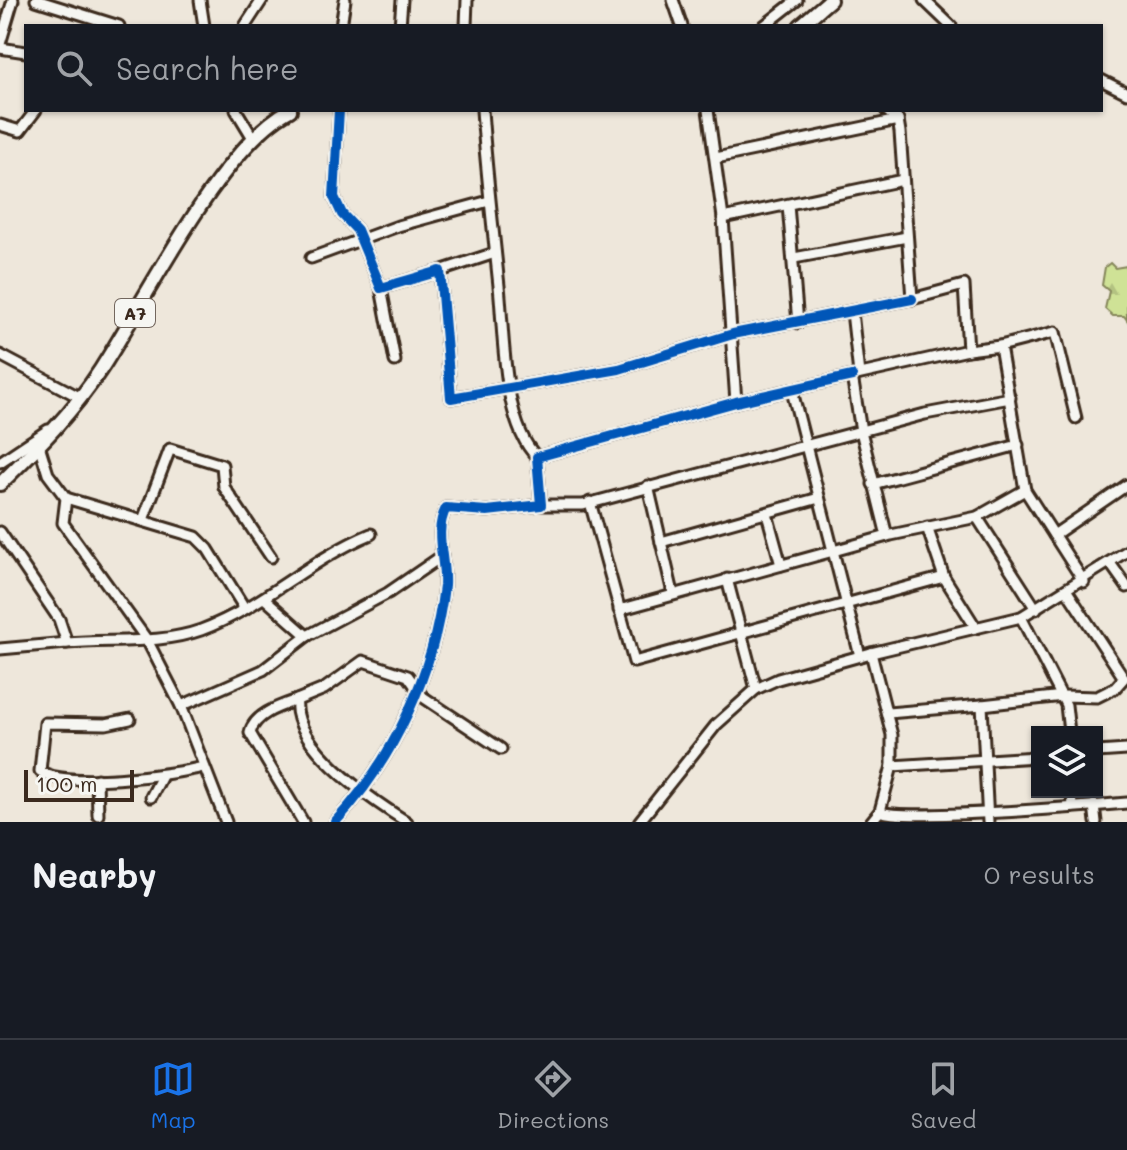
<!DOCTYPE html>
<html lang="en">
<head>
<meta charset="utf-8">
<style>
	:root { --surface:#171b24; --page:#20242c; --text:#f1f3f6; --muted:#9ea1a6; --line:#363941; --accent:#1a73e8 }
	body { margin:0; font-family:Mali,sans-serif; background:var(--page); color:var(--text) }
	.controls { position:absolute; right:24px; bottom:24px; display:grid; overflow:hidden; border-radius:0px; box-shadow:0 2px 6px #0004 }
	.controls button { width:72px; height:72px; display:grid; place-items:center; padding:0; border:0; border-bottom:2px solid var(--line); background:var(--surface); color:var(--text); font:40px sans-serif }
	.scale { position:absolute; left:24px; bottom:20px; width:110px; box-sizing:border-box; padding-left:8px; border:4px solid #3b2a1e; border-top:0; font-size:22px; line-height:28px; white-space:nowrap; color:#3b2a1e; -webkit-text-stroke:6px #f6f6f2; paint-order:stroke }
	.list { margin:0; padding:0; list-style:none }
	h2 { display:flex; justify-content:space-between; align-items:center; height:104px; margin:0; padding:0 32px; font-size:34px }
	h2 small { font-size:26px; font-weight:400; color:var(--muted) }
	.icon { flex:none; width:44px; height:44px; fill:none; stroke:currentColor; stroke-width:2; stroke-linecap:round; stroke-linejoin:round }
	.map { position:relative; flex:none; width:1127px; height:822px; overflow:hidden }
	.search { position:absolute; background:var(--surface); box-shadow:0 2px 6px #0004; left:24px; right:24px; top:24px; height:88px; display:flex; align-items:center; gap:20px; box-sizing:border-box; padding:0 28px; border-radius:0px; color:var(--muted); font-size:30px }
	.sheet { height:216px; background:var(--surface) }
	nav { display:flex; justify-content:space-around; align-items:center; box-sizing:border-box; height:112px; border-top:2px solid var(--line); background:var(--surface); font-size:22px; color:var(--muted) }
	nav a { display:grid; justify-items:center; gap:4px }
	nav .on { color:var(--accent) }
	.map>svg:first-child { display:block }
</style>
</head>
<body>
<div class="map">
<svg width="1127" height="822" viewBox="0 0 1127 822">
	<defs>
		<pattern id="forest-firs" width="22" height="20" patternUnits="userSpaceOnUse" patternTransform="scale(2)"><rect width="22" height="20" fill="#cfe296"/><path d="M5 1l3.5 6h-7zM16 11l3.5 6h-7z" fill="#b3c281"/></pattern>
	</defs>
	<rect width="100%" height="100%" fill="#eee7db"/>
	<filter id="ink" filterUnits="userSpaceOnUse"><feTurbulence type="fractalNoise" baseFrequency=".0125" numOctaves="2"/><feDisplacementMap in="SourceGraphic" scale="16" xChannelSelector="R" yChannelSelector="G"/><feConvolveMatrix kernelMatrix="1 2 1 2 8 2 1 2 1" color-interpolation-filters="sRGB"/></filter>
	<g filter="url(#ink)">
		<polygon fill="url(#forest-firs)" stroke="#85865a" stroke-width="2" points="1110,263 1115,268 1127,266 1127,320 1124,316 1113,316 1105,309 1109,291 1102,285 1105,267"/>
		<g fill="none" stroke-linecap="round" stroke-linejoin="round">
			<g stroke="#3b2a1e" stroke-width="15">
				<g id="minor">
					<polyline points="36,0 119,26"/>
					<polyline points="200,0 204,26"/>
					<polyline points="673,0 682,26"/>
					<polyline points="924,0 951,26"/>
					<polyline points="245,26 262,0"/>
					<polyline points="341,26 345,0"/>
					<polyline points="400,26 402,0"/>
					<polyline points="466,26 467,0"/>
					<polyline points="764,26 797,0"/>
					<polyline points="0,44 13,0"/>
					<polyline points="0,48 26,52"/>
					<polyline points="1101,80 1127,93"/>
					<polyline points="236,110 253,138"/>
					<polyline points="339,110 334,197 342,214 357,230 381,288 440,271 451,398 619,369 733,334 912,299"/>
					<path d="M482,110C486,169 493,227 499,286C504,331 502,424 537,457"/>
					<polyline points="708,110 723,218 736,402"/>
					<polyline points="886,110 898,120 900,132 912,299 964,285 968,350 1000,346 1025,490 1084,582"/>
					<polyline points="0,125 20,131 36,110"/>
					<polyline points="716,158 898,120"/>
					<polyline points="788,205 798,323"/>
					<polyline points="723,218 903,180"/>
					<polyline points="311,258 398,226 489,201"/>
					<polyline points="794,258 907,237"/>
					<polyline points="440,271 495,253"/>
					<polyline points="381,288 395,361"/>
					<polyline points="852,312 859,374"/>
					<polyline points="1000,346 1055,332 1076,418"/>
					<polyline points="0,355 81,398"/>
					<polyline points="792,391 860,656"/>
					<polyline points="39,445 48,474 66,498 63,523 147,640 181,706 226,822"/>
					<polyline points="0,462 48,430"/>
					<polyline points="873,484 1018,445"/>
					<polyline points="648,486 673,593"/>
					<polyline points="66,498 196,537 208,549 245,609"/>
					<polyline points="590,502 634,662 944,577"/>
					<polyline points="541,505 583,505 925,414 1010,398"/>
					<polyline points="767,514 781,565"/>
					<polyline points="977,517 1036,609"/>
					<polyline points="143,520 170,449 222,465 224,487 271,557"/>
					<polyline points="927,527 944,577 976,628"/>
					<path d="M0,532L59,619L67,643C111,639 159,645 201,630C263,607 310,559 371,534"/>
					<polyline points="1054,535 1127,485"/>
					<polyline points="887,536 861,431 852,376 968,350"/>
					<polyline points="661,542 819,498"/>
					<polyline points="1110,563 1127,587"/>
					<polyline points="727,579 756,689"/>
					<polyline points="264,598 307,636 388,593 442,556"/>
					<polyline points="619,610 891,535 977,517 1025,490"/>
					<polyline points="1021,617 1066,705 1069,732"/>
					<polyline points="0,649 67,643"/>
					<polyline points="871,653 892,735 892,766"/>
					<path d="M297,700C280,706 254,714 250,733L303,822"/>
					<polyline points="982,705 1063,696 1097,697 1115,688 1124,678 1067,591"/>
					<polyline points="181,706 263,670 307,636"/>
					<polyline points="888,713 982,705 988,822"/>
					<path d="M130,719L106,724L45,723L40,771C64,789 172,775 203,767"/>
					<polyline points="1097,752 1127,750"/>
					<polyline points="97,779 98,815"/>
					<polyline points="1072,792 1073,807"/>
					<polyline points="151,797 162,776"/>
					<polyline points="1094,805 1096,822"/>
					<path d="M880,811C896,822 1092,806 1127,803"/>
					<path d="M335,822C394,759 434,673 444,586C446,560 433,533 446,508L487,511L541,505L537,457L736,402L852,376"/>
					<path d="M407,822C372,800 291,746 297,700L324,689L363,661L408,676L423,697L501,749"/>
					<polyline points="639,822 716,725 756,689 778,679 871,653 1021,617 1127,551"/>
					<polyline points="871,822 880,811 892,766 1037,757"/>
				</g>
			</g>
			<g stroke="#3b2a1e" stroke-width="18">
				<g id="highway">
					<polyline points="800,26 830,0"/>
					<path d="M0,484C36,449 74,411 101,369C146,300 220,147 290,110"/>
				</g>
			</g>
			<use href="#minor" stroke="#f6f6f2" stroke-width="9"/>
			<use href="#highway" stroke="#f6f6f2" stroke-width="12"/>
			<g stroke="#f6f6f2" stroke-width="15">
				<g id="cycleway">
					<polyline points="339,110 334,197 342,214 357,230 381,288 440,271 451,398 619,369 733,334 912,299"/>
					<path d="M335,822C394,759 434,673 444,586C446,560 433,533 446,508L487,511L541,505L537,457L736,402L852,376"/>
				</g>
			</g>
			<use href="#cycleway" stroke="#0057b8" stroke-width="10"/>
		</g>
	</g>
	<g text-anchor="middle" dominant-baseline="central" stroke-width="6" stroke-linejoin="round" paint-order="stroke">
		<rect fill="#f6f6f2" stroke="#73675e" stroke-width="2" x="115" y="299" width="40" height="28" rx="6"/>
		<g font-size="18" font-weight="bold" fill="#3b2a1e">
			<text x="135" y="313">A7</text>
		</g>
	</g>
</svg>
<div class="controls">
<button><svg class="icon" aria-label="layers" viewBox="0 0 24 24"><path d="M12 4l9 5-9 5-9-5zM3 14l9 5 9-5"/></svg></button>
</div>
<div class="scale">100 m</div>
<div class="search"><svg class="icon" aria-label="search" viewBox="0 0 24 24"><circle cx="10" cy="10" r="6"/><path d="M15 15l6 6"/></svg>Search here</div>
</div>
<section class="sheet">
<h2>Nearby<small>0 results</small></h2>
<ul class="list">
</ul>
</section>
<nav>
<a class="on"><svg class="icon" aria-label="map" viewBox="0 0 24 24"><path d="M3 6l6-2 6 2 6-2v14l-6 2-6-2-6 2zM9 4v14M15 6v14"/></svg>Map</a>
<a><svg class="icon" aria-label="directions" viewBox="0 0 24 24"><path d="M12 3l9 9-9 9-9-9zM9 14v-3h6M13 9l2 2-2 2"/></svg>Directions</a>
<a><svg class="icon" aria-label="saved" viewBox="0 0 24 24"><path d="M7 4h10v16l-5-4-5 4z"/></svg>Saved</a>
</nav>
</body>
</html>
